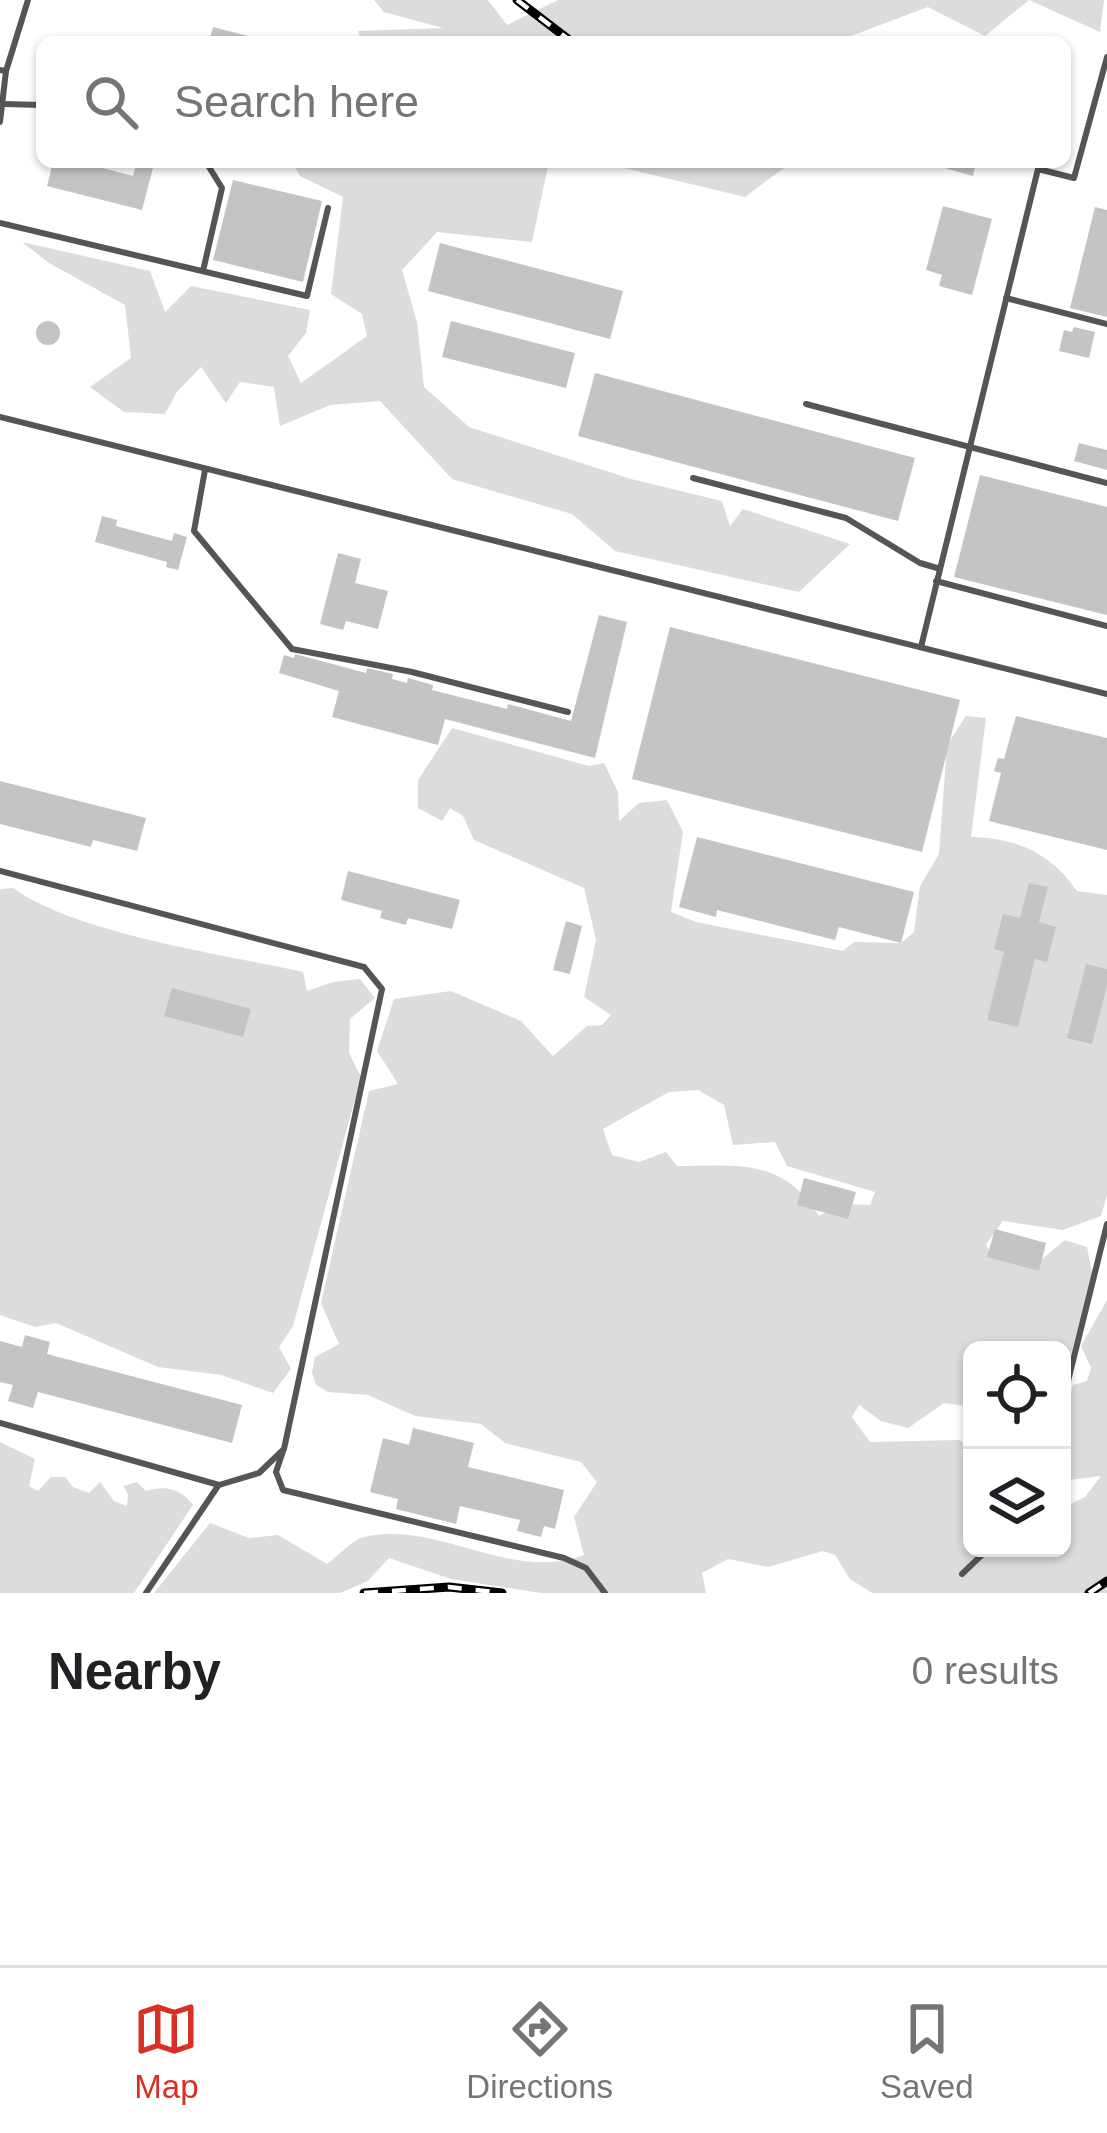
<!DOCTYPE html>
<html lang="en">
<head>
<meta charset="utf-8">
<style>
	:root { --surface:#fff; --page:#f2f2f2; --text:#202124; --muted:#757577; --line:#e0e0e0; --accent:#d93025 }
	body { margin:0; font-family:Helvetica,sans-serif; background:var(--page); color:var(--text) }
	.controls { position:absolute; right:36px; bottom:36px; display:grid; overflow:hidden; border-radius:18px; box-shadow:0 3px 9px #0004 }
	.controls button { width:108px; height:108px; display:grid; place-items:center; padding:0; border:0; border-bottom:3px solid var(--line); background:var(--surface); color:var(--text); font:60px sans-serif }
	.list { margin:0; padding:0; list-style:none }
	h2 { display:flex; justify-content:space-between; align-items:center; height:156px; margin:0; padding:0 48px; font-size:51px }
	h2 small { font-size:39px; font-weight:400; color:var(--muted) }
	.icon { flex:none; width:66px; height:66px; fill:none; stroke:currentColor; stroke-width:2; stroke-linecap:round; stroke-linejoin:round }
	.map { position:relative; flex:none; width:1107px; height:1593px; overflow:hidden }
	.search { position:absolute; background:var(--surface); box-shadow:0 3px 9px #0004; left:36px; right:36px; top:36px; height:132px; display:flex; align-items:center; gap:30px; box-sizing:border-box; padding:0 42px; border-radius:18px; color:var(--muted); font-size:45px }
	.sheet { height:372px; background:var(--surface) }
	nav { display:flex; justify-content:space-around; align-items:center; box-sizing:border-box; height:168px; border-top:3px solid var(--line); background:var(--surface); font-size:33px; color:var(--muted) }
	nav a { display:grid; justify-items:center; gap:6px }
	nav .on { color:var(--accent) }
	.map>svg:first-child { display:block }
</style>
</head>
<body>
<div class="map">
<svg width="1107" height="1593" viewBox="0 0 1107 1593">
	<rect width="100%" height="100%" fill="#fff"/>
	<g fill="#dcdcdc" fill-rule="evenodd">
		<polygon points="374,0 488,0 507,25 558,0 1104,0 1100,32 1029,0 985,36 928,7 851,36 849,42 361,42 358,31 443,28 384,12"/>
		<polygon points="292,162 533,162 548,166 532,242 437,232 402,270 417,322 424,387 469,427 631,479 722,501 730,526 743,509 850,544 799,592 615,551 572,514 452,479 380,401 330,405 280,426 274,387 240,382 226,403 201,367 177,392 165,414 124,412 90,387 131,358 125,305 49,263 22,242 150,271 165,312 191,286 310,310 306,333 288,356 301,383 367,336 362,314 331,294 343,197 300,176"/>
		<polygon points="599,162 792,162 745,197"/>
		<path d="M966,716L986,718L971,837C1017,838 1051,853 1077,891L1107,895V1195L1101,1216L1063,1230L1003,1221L986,1244L992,1256L1034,1266L1065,1240L1087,1247L1093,1277L1062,1384V1350H972V1407L944,1403L908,1428L881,1421L859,1405L852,1417L870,1442L960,1440L972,1451V1548H1062V1508L1085,1497L1101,1476L1062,1481V1425L1073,1385L1087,1381L1091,1368L1081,1346L1107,1300V1593H872L850,1579L835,1555L823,1551L768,1567L728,1559L702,1573L706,1593H541L451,1579L389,1558L368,1581L340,1593H154L210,1523L249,1538L278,1535L327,1564C338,1556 352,1540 364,1537C440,1520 509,1583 584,1555L574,1517L597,1482L581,1462L505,1443L481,1424L415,1416L368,1395L328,1392L316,1385L312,1372L315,1357L339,1344L321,1303L369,1091L398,1084L377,1051L394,999L451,991L521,1021L553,1056L587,1026L602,1025L611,1015L584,997L596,940L584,888L474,840L463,816L450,808L442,821L418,808V780L452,728L589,766L604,763L618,792L619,821L639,803L667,800L683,832L671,912L696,922L843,951L854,942L901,943L914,932L920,886L939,854L947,745ZM698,1090L724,1105L733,1145L775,1142L787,1166L875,1192L870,1205L843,1204L819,1216C781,1157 739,1166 677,1166L666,1152L639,1162L612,1155L603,1129L669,1092Z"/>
		<path d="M13,888C77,934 222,954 303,972L307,991L333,982L360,979L375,998L350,1019L349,1053L361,1077L293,1326L279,1347L291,1369L273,1393L221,1375L158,1367L56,1323L35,1327L0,1315V889Z"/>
		<path d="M0,1442L35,1459L29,1486L38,1491L51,1477H65L73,1487L89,1493L100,1482L114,1501L127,1506L128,1494L123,1486L137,1482L146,1491C166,1485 181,1489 193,1505L134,1593H0Z"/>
	</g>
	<g fill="#c4c4c4">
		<polygon points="213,27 264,40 264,42 209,42"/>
		<polygon points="53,162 80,162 133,176 137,162 154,164 142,210 47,186"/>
		<polygon points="923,162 976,162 973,176"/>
		<polygon points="233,180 322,201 303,282 213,260"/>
		<polygon points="943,206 992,219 972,295 939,286 942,275 926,270"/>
		<polygon points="1095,207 1107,210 1107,317 1070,308"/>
		<polygon points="440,243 623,291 610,339 428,291"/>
		<polygon points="451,321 575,353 566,388 442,357"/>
		<circle cx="48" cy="333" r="12"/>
		<polygon points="1074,327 1095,332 1089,358 1059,351 1064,330 1072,332"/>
		<polygon points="595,373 915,458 898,521 578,436"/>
		<polygon points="1079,443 1107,450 1107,470 1074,461"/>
		<polygon points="980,475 1107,507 1107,615 954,577"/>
		<polygon points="102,516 117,520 116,526 172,541 174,533 187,537 178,570 166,567 167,562 95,542"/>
		<polygon points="338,553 361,559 355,583 388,591 378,629 346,621 343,630 320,624"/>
		<polygon points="599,615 627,622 595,758 445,719 438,745 332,717 339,691 279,673 284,655 294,658 295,654 366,673 367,668 393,674 392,679 407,683 408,678 433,685 432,690 507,709 508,704 571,721"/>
		<polygon points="670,627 960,700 922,852 632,779"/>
		<polygon points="1016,716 1107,738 1107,850 989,821 1001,773 994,771 998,758 1004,759"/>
		<polygon points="0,781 146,818 137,851 93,840 91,847 0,824"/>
		<polygon points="697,837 914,892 901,943 839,927 835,940 717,910 716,917 679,907"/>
		<polygon points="348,871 460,900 452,929 408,918 406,925 380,918 382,911 341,900"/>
		<polygon points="1029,883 1048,887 1039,922 1056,927 1047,962 1035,959 1018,1027 987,1020 1004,952 994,949 1003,914 1020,918"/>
		<polygon points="566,921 582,926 570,974 553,970"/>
		<polygon points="1086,964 1107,969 1107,986 1092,1044 1067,1038"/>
		<polygon points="172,988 251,1009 243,1037 164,1016"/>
		<polygon points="804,1178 856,1192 848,1219 797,1205"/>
		<polygon points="995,1229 1046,1243 1039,1271 987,1257"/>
		<polygon points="25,1335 50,1342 47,1354 242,1405 232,1443 38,1392 33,1408 8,1401 13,1385 0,1382 0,1341 22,1347"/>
		<polygon points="413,1428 474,1443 468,1467 564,1490 555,1529 544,1526 541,1537 517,1531 520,1520 460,1506 456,1524 396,1509 398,1499 370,1492 383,1438 409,1445"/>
	</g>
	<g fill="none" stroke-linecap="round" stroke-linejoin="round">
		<g stroke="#555" stroke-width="6">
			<polyline points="0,70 6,71 0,122"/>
			<polyline points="6,71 28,0"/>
			<polyline points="4,104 42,105"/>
			<polyline points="0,223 307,296 328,208"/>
			<polyline points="203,271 222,188 209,167"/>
			<polyline points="1006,298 1107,324"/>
			<polyline points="806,404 1107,483"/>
			<polyline points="0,417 1107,694"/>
			<polyline points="205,470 194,531 292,649 412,672 568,712"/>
			<polyline points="693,478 846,518 920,563 937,568"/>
			<polyline points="936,581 1107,626"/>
			<polyline points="921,647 1038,169 1074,178 1107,57"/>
			<polyline points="0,871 364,967 382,989 284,1449 259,1473 219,1485 0,1423"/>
			<polyline points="1062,1405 1107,1224"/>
			<polyline points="283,1451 276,1472 283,1490 564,1558 586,1568 605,1593"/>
			<polyline points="962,1574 989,1548"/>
			<polyline points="146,1593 218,1486"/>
		</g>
		<g stroke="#000" stroke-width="9">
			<g id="rail">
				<polyline points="517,0 572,42"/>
				<polyline points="364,1593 449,1587 502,1593"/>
				<polyline points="1089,1593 1107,1581"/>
			</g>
		</g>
		<use href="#rail" stroke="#fff" stroke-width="4.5" stroke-dasharray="14" stroke-linecap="butt"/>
	</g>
</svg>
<div class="controls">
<button><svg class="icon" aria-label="locate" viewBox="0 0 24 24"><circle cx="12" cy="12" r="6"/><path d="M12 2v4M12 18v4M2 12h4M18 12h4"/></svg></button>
<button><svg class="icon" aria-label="layers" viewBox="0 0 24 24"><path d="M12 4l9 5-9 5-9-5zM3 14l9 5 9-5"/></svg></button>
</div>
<div class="search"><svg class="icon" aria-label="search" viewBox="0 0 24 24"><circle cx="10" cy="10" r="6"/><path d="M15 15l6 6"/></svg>Search here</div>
</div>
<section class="sheet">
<h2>Nearby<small>0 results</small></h2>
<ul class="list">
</ul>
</section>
<nav>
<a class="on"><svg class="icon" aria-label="map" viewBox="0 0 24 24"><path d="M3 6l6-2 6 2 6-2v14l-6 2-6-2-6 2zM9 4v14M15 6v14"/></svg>Map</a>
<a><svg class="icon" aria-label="directions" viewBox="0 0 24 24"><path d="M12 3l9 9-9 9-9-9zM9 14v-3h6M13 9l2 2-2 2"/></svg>Directions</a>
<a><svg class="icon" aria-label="saved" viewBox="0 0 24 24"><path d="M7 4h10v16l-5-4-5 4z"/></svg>Saved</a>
</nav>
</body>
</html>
